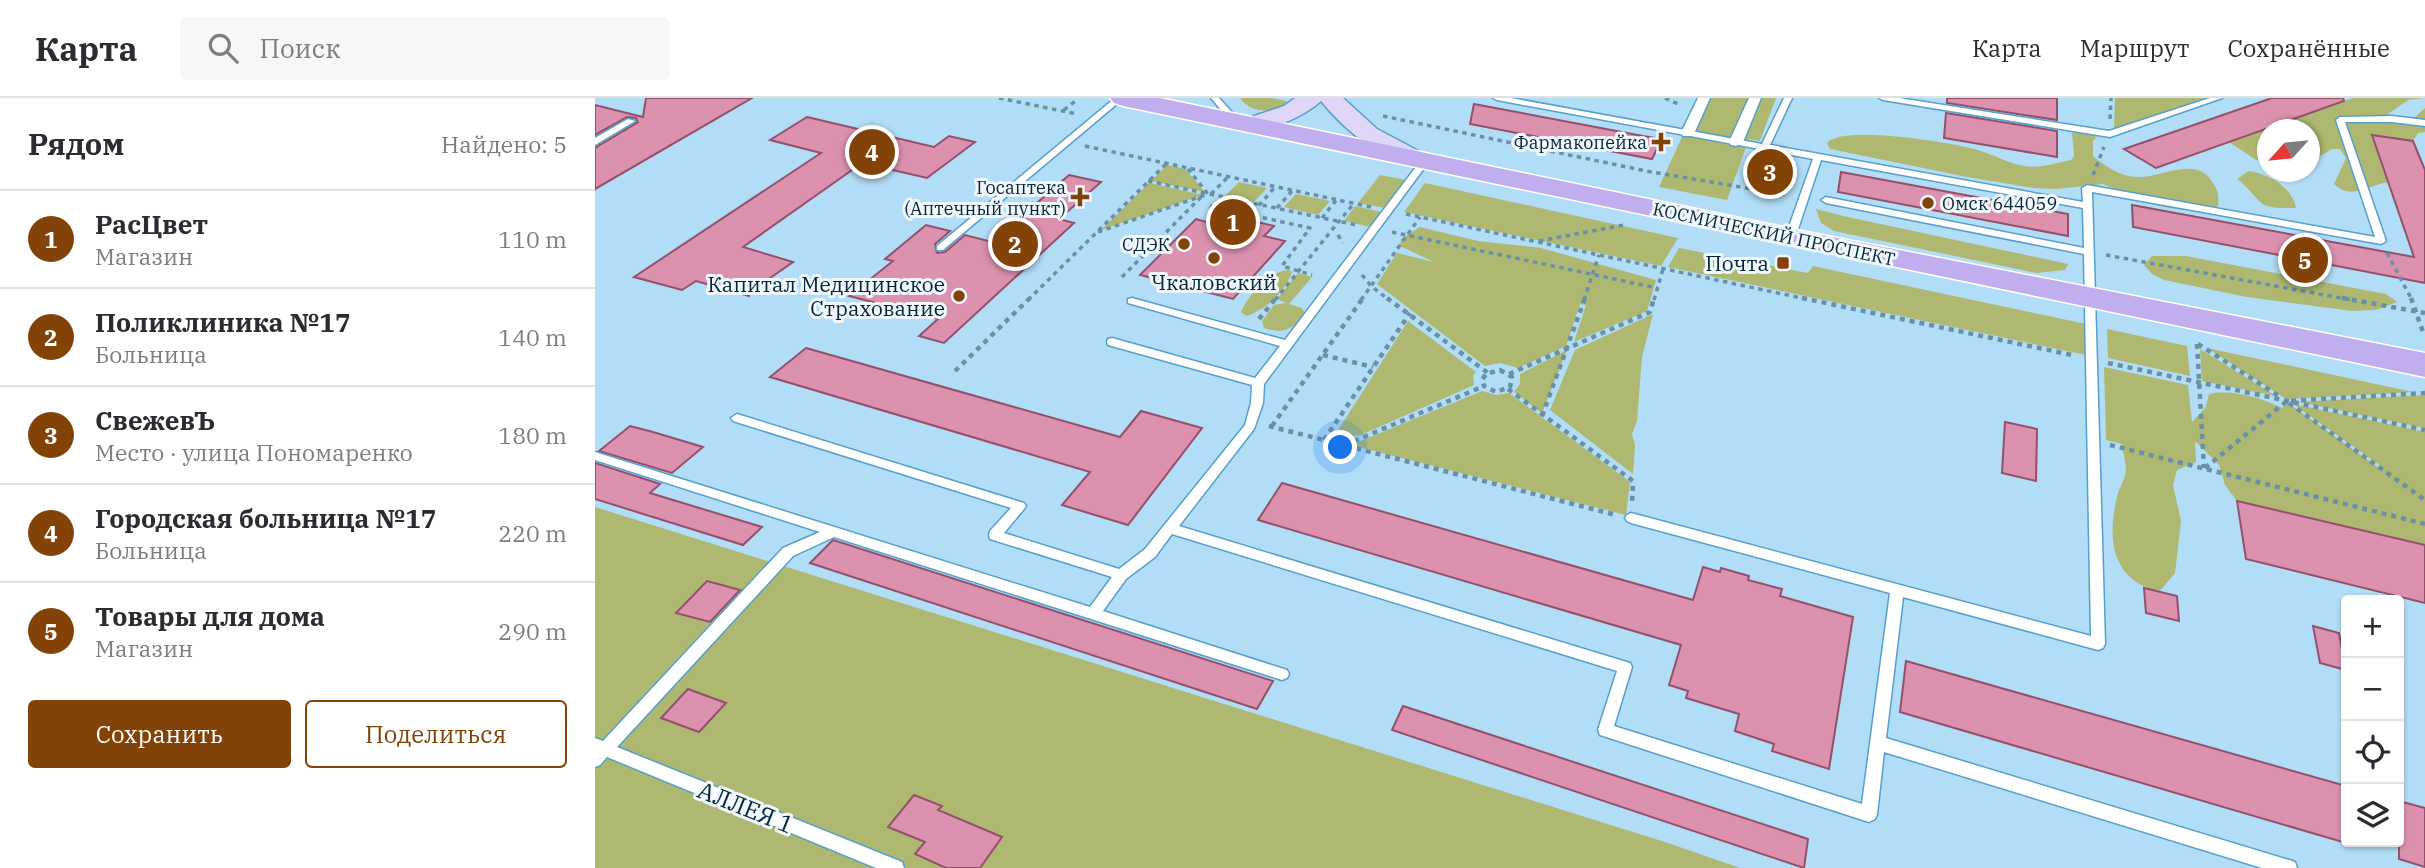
<!DOCTYPE html>
<html lang="ru">
<head>
<meta charset="utf-8">
<style>
	:root { --surface:#fff; --page:#f7f7f7; --text:#2b2b33; --muted:#7c7c81; --line:#e1e1e2; --accent:#834308 }
	body { margin:0; font-family:"IBM Plex Serif",serif; background:var(--page); color:var(--text) }
	.controls { position:absolute; right:21px; bottom:21px; display:grid; overflow:hidden; border-radius:7px; box-shadow:0 2px 5px #0004 }
	.controls button { width:63px; height:63px; display:grid; place-items:center; padding:0; border:0; border-bottom:2px solid var(--line); background:var(--surface); color:var(--text); font:35px sans-serif }
	.compass { position:absolute; left:1662px; top:21px; width:63px; height:63px; border-radius:50%; background:var(--surface); box-shadow:0 2px 5px #0004; rotate:243deg }
	.you { position:absolute; left:746px; top:350px; width:24px; height:24px; margin:-18px; border:5px solid #fff; border-radius:50%; background:#1a73e8; box-shadow:0 0 0 10px #1a73e833 }
	.badge { display:grid; place-items:center; width:46px; height:46px; border-radius:50%; background:var(--accent); color:#fff; font-size:23px; font-weight:700 }
	.pin { position:absolute; translate:-50% -50%; border:4px solid #fff; box-shadow:0 2px 7px #0006 }
	.list { margin:0; padding:0; list-style:none }
	h2 { display:flex; justify-content:space-between; align-items:center; height:91px; margin:0; padding:0 28px; font-size:30px }
	h2 small { font-size:23px; font-weight:400; color:var(--muted) }
	.list li { display:grid; grid-template-columns:46px 1fr auto; gap:21px; align-items:center; box-sizing:border-box; height:98px; padding:0 28px; border-top:2px solid var(--line) }
	.list b { display:block; font-size:26px; white-space:nowrap }
	.list p { margin:0; font-size:23px; white-space:nowrap; color:var(--muted) }
	.list em { font-size:23px; font-style:normal; color:var(--muted) }
	.actions { display:flex; gap:14px; padding:21px 28px }
	.actions a { flex:1; padding:16px 0; border:2px solid var(--accent); border-radius:7px; text-align:center; font-size:24px; color:var(--accent) }
	.actions .main { background:var(--accent); color:#fff }
	.icon { flex:none; width:38px; height:38px; fill:none; stroke:currentColor; stroke-width:2; stroke-linecap:round; stroke-linejoin:round }
	.map { position:relative; flex:none; width:1830px; height:770px; overflow:hidden }
	header { display:flex; align-items:center; gap:42px; box-sizing:border-box; height:98px; padding:0 35px; background:var(--surface); border-bottom:2px solid var(--line) }
	header strong { font-size:33px }
	nav { display:flex; gap:38px; margin-inline-start:auto; font-size:24px }
	.search { width:490px; height:63px; background:var(--page); display:flex; align-items:center; gap:18px; box-sizing:border-box; padding:0 24px; border-radius:7px; color:var(--muted); font-size:26px }
	main { display:flex }
	aside { flex:1; background:var(--surface) }
	.map>svg:first-child { display:block }
</style>
</head>
<body>
<header>
<strong>Карта</strong>
<div class="search"><svg class="icon" aria-label="search" viewBox="0 0 24 24"><circle cx="10" cy="10" r="6"/><path d="M15 15l6 6"/></svg>Поиск</div>
<nav><a>Карта</a><a>Маршрут</a><a>Сохранённые</a></nav>
</header>
<main>
<aside>
<h2>Рядом<small>Найдено: 5</small></h2>
<ul class="list">
<li><span class="badge">1</span><div><b>РасЦвет</b><p>Магазин</p></div><em>110 m</em></li>
<li><span class="badge">2</span><div><b>Поликлиника №17</b><p>Больница</p></div><em>140 m</em></li>
<li><span class="badge">3</span><div><b>СвежевЪ</b><p>Место · улица Пономаренко</p></div><em>180 m</em></li>
<li><span class="badge">4</span><div><b>Городская больница №17</b><p>Больница</p></div><em>220 m</em></li>
<li><span class="badge">5</span><div><b>Товары для дома</b><p>Магазин</p></div><em>290 m</em></li>
</ul>
<div class="actions"><a class="main">Сохранить</a><a>Поделиться</a></div>
</aside>
<div class="map">
<svg width="1830" height="770" viewBox="0 0 1830 770">
	<rect width="100%" height="100%" fill="#b2ddf7"/>
	<g fill="#aeb871">
		<path d="M645,0H677L691,3L693,9C674,13 658,17 645,0Z"/>
		<polygon points="1105,0 1181,0 1165,43 1154,41 1132,102 1064,89"/>
		<polygon points="1520,0 1611,0 1519,32"/>
		<path d="M1758,0H1830L1813,2L1793,16L1803,24L1818,21L1830,10V34L1823,35L1818,43L1778,37L1794,84C1773,87 1757,103 1739,86L1751,60L1745,51H1737L1715,64L1714,32H1672V64L1661,62L1634,44Z"/>
		<path d="M1481,32L1502,39L1498,43V58C1510,68 1526,79 1543,79C1565,80 1600,58 1616,82C1623,92 1624,96 1623,108L1611,114L1574,110L1528,100L1521,92L1508,86L1461,91L1439,90L1372,79L1245,53L1235,51L1232,45C1248,26 1358,45 1383,52C1399,57 1413,65 1429,68C1445,71 1461,65 1476,62L1479,58L1477,36Z"/>
		<polygon points="572,67 590,71 610,94 556,83"/>
		<path d="M1654,73C1674,76 1697,89 1701,110C1657,111 1671,104 1642,81Z"/>
		<polygon points="785,77 812,82 790,110 763,105"/>
		<polygon points="644,84 672,90 659,104 630,98"/>
		<polygon points="554,85 608,97 506,132"/>
		<polygon points="830,85 1083,140 1066,168 809,114"/>
		<polygon points="701,96 735,103 723,117 689,109"/>
		<polygon points="760,108 787,114 776,129 749,123"/>
		<polygon points="1221,111 1248,118 1473,166 1470,172 1442,175 1239,133 1226,125"/>
		<polygon points="825,129 883,143 946,150 1061,182 1052,213 979,244 991,207 985,206 971,248 923,270 905,265 890,268 782,186 802,155 839,164 805,148 806,141"/>
		<polygon points="1084,150 1213,175 1218,168 1491,226 1491,257 1073,169"/>
		<polygon points="1557,158 1591,158 1791,196 1802,204 1781,212 1757,213 1652,199 1569,182 1557,176 1549,167"/>
		<path d="M693,172L697,174C690,194 671,212 651,218L646,214C652,198 675,173 693,172Z"/>
		<path d="M703,175L717,179L694,206L707,210L710,216C697,232 689,236 669,230L667,223L679,207L691,205L682,201Z"/>
		<polygon points="1058,216 1047,259 1042,323 1037,336 1040,347 1038,376 955,312 980,252"/>
		<polygon points="813,223 881,274 878,277 879,287 766,337 738,340"/>
		<polygon points="1512,231 1592,248 1595,278 1513,260"/>
		<polygon points="1612,250 1818,294 1691,301"/>
		<polygon points="1605,251 1681,298 1607,283"/>
		<polygon points="972,252 947,315 919,294 925,286 925,276"/>
		<path d="M1509,269L1593,287L1597,324L1611,309L1614,296C1635,291 1668,300 1687,310L1693,305L1787,372L1786,368L1698,306L1830,334V447L1642,403L1630,387L1624,367L1600,343L1601,364L1582,372L1578,387L1586,423L1580,475L1564,494C1516,481 1512,441 1522,399C1524,390 1530,381 1531,373C1531,365 1528,354 1527,346L1511,342Z"/>
		<polygon points="887,293 901,297 914,295 1035,384 1031,417 756,347"/>
		<polygon points="1830,297 1830,330 1704,304"/>
		<polygon points="0,409 1070,744 1145,770 0,770"/>
	</g>
	<g fill="#dc92ae" stroke="#94506b" stroke-width="2">
		<polygon points="51,0 157,0 0,91 0,50 43,24 41,20 32,19 0,37 0,7 48,19"/>
		<polygon points="1352,0 1462,0 1462,22 1352,5"/>
		<polygon points="1677,0 1748,0 1749,3 1561,70 1529,51"/>
		<polygon points="879,6 1048,38 1067,41 1057,61 875,26"/>
		<polygon points="1351,15 1462,33 1462,59 1349,40"/>
		<polygon points="212,19 339,49 354,38 380,44 332,80 267,65 148,149 198,164 155,194 154,198 101,183 87,192 39,179 226,55 175,42"/>
		<polygon points="1777,37 1818,43 1830,72 1830,185 1538,129 1537,107 1819,159"/>
		<polygon points="1159,60 1199,67 1192,88 1151,80"/>
		<polygon points="1246,74 1473,116 1473,138 1243,94"/>
		<polygon points="474,77 506,84 464,121 479,125 349,245 324,238 343,221 254,198 298,163 290,161 331,127 355,133 340,146 342,155 350,154 370,137 397,144"/>
		<polygon points="624,115 679,128 669,138 690,143 638,201 545,177 601,121 615,125"/>
		<polygon points="211,250 525,339 546,313 607,330 533,427 467,407 495,374 175,279"/>
		<polygon points="1410,324 1442,331 1441,383 1407,375"/>
		<polygon points="35,328 58,334 108,349 77,375 4,353"/>
		<polygon points="0,365 65,386 55,395 167,429 148,447 0,401"/>
		<polygon points="687,385 1098,502 1108,469 1125,474 1126,470 1154,478 1153,482 1187,491 1185,498 1258,519 1234,671 1177,653 1179,646 1140,633 1144,616 1091,600 1093,593 1074,587 1086,547 663,422"/>
		<polygon points="1642,403 1830,447 1830,505 1651,461"/>
		<polygon points="238,442 678,583 662,611 215,465"/>
		<polygon points="112,483 145,492 115,524 81,515"/>
		<polygon points="1549,490 1582,498 1584,523 1551,515"/>
		<polygon points="1718,528 1744,535 1751,572 1725,565"/>
		<polygon points="1311,563 1751,688 1751,745 1305,614"/>
		<polygon points="93,591 131,605 104,634 66,620"/>
		<polygon points="808,608 1213,741 1209,770 797,632"/>
		<polygon points="319,697 347,708 343,712 407,739 385,770 351,770 320,756 330,744 293,729"/>
		<polygon points="1804,703 1830,710 1830,769 1804,761"/>
	</g>
	<g fill="none" stroke-linecap="round" stroke-linejoin="round">
		<g stroke="#56a0ca" stroke-width="3">
			<g id="service">
				<polygon points="520,0 529,0 348,152 342,152 342,148"/>
				<polygon points="616,0 624,0 644,22 644,26 638,26"/>
				<polygon points="898,0 916,0 1167,46 1189,0 1197,0 1175,47 1488,104 1487,90 1492,87 1780,139 1741,22 1745,19 1797,18 1830,22 1830,28 1797,24 1750,24 1791,143 1786,146 1497,94 1510,546 1508,550 1503,552 1308,499 1291,640 1694,762 1700,764 1702,770 1667,770 1289,654 1282,716 1280,721 1274,724 1005,637 1003,632 1022,573 577,436 560,459 531,481 508,513 692,572 694,576 692,580 687,582 239,439 198,458 22,649 307,764 309,770 281,770 12,659 5,667 0,669 0,640 8,643 188,450 225,434 0,362 0,354 495,509 517,479 395,441 394,437 395,433 416,410 138,323 136,320 142,316 429,405 431,408 429,411 409,435 524,471 550,451 650,327 656,305 657,287 513,247 512,244 513,241 517,240 660,280 685,248 533,205 533,201 537,200 690,242 827,61 833,61 833,65 669,286 668,305 659,331 584,428 1035,565 1037,569 1019,628 1267,706 1295,495 1036,425 1032,423 1030,420 1032,417 1036,415 1496,538 1489,156 1231,105 1226,102 1231,99 1489,150 1488,110 1226,62 1200,140 1195,143 1190,140 1218,61 902,2"/>
				<polygon points="1284,0 1304,0 1514,33 1615,0 1627,0 1515,39 1288,2"/>
				<polygon points="33,21 40,23 0,47 0,40"/>
			</g>
		</g>
		<g stroke="#56a0ca" stroke-width="3">
			<g id="pedestrian">
				<polygon points="1103,0 1115,0 1098,38 1088,38 1086,35"/>
				<polygon points="1154,0 1166,0 1148,44 1141,48 1136,47 1134,44"/>
			</g>
		</g>
		<g stroke="#56a0ca" stroke-width="3">
			<path id="secondary" d="M700,0H748L782,31L829,56L833,61L829,66C796,74 745,27 726,3C710,18 669,37 647,32L644,27L647,22L689,8Z"/>
		</g>
		<g stroke="#fff" stroke-width="3">
			<polygon id="primary" points="515,0 565,0 1217,135 1830,255 1830,279 528,8 519,5"/>
		</g>
		<g stroke="#6a90a6" stroke-width="3.5" stroke-dasharray="4.5 4.5" stroke-linecap="butt">
			<polyline points="404,0 482,16"/>
			<polyline points="1070,0 1085,7"/>
			<polyline points="469,12 483,1"/>
			<polyline points="788,18 1051,73 1192,97"/>
			<polyline points="1515,21 1516,0"/>
			<polyline points="490,48 776,109"/>
			<polyline points="1498,77 1509,49"/>
			<polyline points="553,83 761,127"/>
			<polyline points="616,96 633,79"/>
			<polyline points="615,108 715,130 687,168 717,177"/>
			<polyline points="682,110 697,93"/>
			<polyline points="811,116 1216,202"/>
			<polyline points="727,120 742,101"/>
			<polyline points="652,121 680,89"/>
			<polyline points="503,134 613,96 593,71"/>
			<polyline points="797,134 1062,190"/>
			<polyline points="743,137 748,145"/>
			<polyline points="944,143 1029,127"/>
			<polyline points="1792,155 1817,202"/>
			<polyline points="1511,157 1757,202"/>
			<polyline points="767,177 776,188 794,202"/>
			<polyline points="527,179 606,99"/>
			<polyline points="433,202 571,66"/>
			<polyline points="680,202 759,105"/>
			<polyline points="766,202 825,119"/>
			<polyline points="989,202 1004,157"/>
			<polyline points="1059,202 1068,171"/>
		</g>
		<g stroke="#6a90a6" stroke-width="4.5" stroke-dasharray="5 5" stroke-linecap="butt">
			<polyline points="792,200 893,275"/>
			<polyline points="1207,200 1477,257"/>
			<polyline points="1747,200 1830,215"/>
			<polyline points="1816,200 1829,237"/>
			<polyline points="664,221 681,200"/>
			<polyline points="1602,246 1609,370"/>
			<polyline points="1603,246 1687,300"/>
			<polyline points="728,257 778,269"/>
			<polyline points="1513,265 1830,332"/>
			<polygon points="905,272 917,279 915,289 901,294 889,288 887,282 891,276"/>
			<polyline points="360,273 435,200"/>
			<polyline points="914,276 1055,214 1059,200"/>
			<polyline points="913,291 1038,383 1037,405"/>
			<polyline points="1694,305 1830,402"/>
			<polyline points="947,318 990,200"/>
			<polyline points="674,328 1021,417"/>
			<polyline points="677,328 768,200"/>
			<polyline points="729,342 815,215"/>
			<polyline points="750,347 889,288"/>
			<polyline points="1515,347 1830,426"/>
			<polyline points="1610,370 1692,303 1830,295"/>
		</g>
		<use href="#service" fill="#fff" fill-rule="evenodd"/>
		<use href="#pedestrian" fill="#fff" fill-rule="evenodd"/>
		<use href="#secondary" fill="#e0d6f7" fill-rule="evenodd"/>
		<use href="#primary" fill="#c1aeef" fill-rule="evenodd"/>
	</g>
	<g fill="#834308" stroke="#f1f8fd" stroke-width="2.5">
		<path d="M1062.5 33.5h7v7h7v7h-7v7h-7v-7h-7v-7h7z"/>
		<path d="M481.5 88.5h7v7h7v7h-7v7h-7v-7h-7v-7h7z"/>
		<circle cx="1333" cy="105" r="7"/>
		<circle cx="589" cy="146" r="7"/>
		<circle cx="619" cy="160" r="7"/>
		<rect x="1181" y="158" width="14" height="14" rx="3.5"/>
		<circle cx="364" cy="198" r="7"/>
	</g>
	<g text-anchor="middle" dominant-baseline="central" stroke-width="6" stroke-linejoin="round" paint-order="stroke">
		<g font-size="18" fill="#062637" stroke="#f1f8fd" text-anchor="end">
			<text x="1052" y="44">Фармакопейка</text>
			<text x="471" y="89">Госаптека<tspan x="471" dy="21">(Аптечный пункт)</tspan></text>
			<text x="1347" y="105" text-anchor="start">Омск 644059</text>
			<text x="575" y="146">СДЭК</text>
		</g>
		<g font-size="18" fill="#062637" stroke="#f1f8fd">
			<text transform="translate(1179 136) rotate(12)">КОСМИЧЕСКИЙ ПРОСПЕКТ</text>
		</g>
		<g font-size="21" fill="#062637" stroke="#f1f8fd" text-anchor="end">
			<text x="1174" y="165">Почта</text>
			<text x="619" y="184" text-anchor="middle">Чкаловский</text>
			<text x="350" y="186">Капитал Медицинское<tspan x="350" dy="24">Страхование</tspan></text>
		</g>
		<g font-size="24" fill="#062637" stroke="#f1f8fd">
			<text transform="translate(151 709) rotate(22)">АЛЛЕЯ 1</text>
		</g>
	</g>
</svg>
<div class="controls">
<button>+</button>
<button>−</button>
<button><svg class="icon" aria-label="locate" viewBox="0 0 24 24"><circle cx="12" cy="12" r="6"/><path d="M12 2v4M12 18v4M2 12h4M18 12h4"/></svg></button>
<button><svg class="icon" aria-label="layers" viewBox="0 0 24 24"><path d="M12 4l9 5-9 5-9-5zM3 14l9 5 9-5"/></svg></button>
</div>
<svg class="compass" viewBox="-18 -18 36 36"><path d="M0-13l5 13h-10z" fill="#e53935"/><path d="M0 13l5-13h-10z" fill="#7c7c81"/></svg>
<div class="you"></div>
<div class="pin badge" style="left:638px;top:124px">1</div>
<div class="pin badge" style="left:420px;top:146px">2</div>
<div class="pin badge" style="left:1175px;top:74px">3</div>
<div class="pin badge" style="left:277px;top:54px">4</div>
<div class="pin badge" style="left:1710px;top:162px">5</div>
</div>
</main>
</body>
</html>
